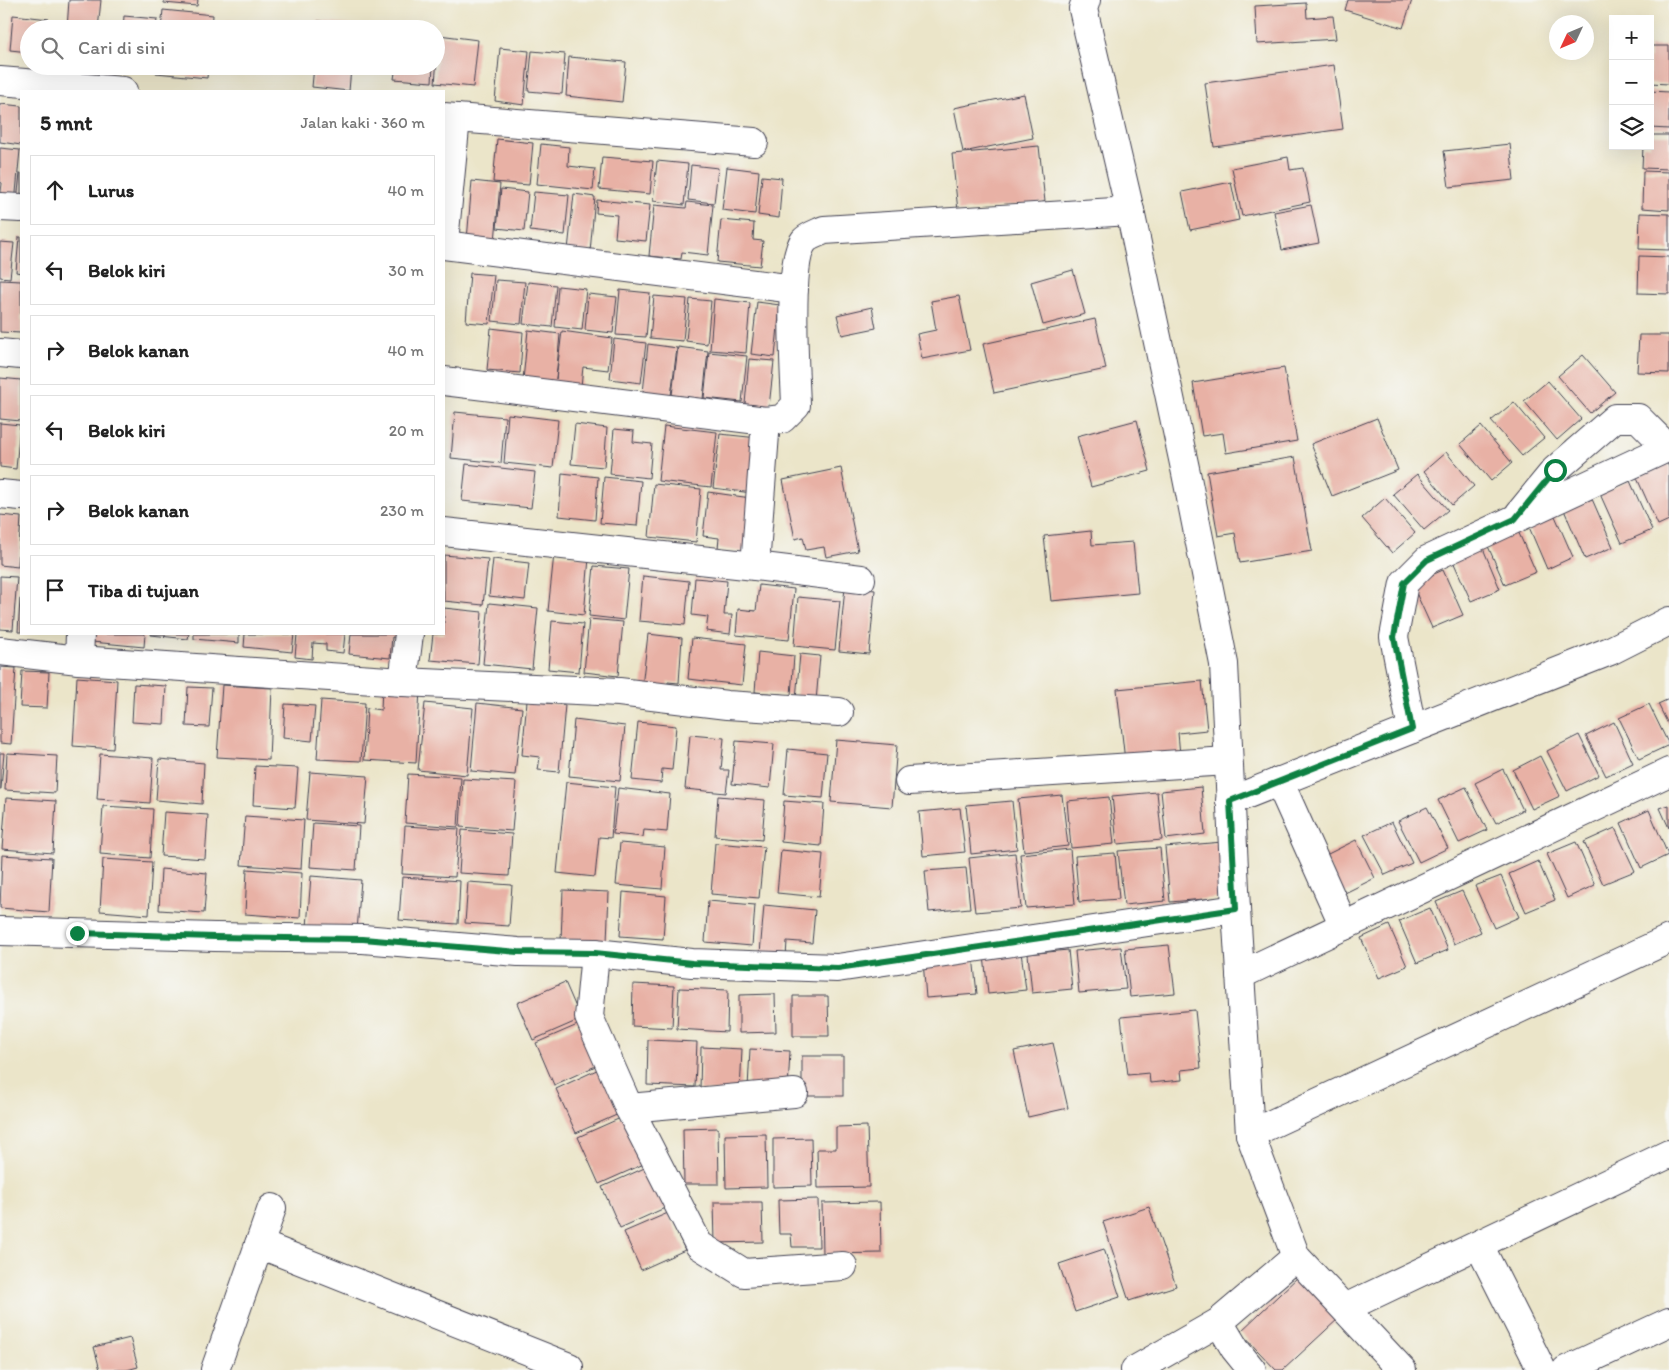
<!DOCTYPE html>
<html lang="id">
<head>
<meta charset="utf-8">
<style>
	:root { --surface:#fff; --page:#f6f6f6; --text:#222; --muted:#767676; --line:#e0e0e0 }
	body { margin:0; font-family:Itim,sans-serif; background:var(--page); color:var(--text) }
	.controls { position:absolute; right:15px; top:15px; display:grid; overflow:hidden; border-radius:0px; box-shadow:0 5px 20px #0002 }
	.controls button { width:45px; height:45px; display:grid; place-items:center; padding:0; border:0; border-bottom:1px solid var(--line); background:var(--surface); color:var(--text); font:25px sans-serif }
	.compass { position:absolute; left:1549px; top:15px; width:45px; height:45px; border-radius:50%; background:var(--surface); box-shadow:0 5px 20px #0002; rotate:226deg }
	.stop { position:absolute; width:15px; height:15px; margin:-11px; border:4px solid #0b8043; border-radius:50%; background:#fff }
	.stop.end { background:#0b8043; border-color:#fff; box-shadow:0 1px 5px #0008 }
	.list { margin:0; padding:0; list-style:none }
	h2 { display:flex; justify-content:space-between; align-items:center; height:65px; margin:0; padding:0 20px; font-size:21px }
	h2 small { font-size:16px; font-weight:400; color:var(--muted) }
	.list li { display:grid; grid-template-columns:32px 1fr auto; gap:15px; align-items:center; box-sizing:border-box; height:70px; margin:0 10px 10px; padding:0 10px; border:1px solid var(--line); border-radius:0px }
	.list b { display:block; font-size:19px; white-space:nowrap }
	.list em { font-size:16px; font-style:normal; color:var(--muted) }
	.icon { flex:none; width:28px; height:28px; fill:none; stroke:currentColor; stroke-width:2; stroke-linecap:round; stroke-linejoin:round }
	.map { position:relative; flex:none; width:1669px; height:1370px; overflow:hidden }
	.search { position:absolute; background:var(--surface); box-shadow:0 5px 20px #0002; left:20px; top:20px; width:425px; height:55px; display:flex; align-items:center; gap:12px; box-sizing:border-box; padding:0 18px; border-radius:28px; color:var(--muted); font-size:19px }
	.panel { position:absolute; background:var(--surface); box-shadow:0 5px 20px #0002; left:20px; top:90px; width:425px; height:545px; border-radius:0px }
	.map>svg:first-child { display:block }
</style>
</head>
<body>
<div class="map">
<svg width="1669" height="1370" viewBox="0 0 1669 1370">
	<rect width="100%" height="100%" fill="#f6f6f2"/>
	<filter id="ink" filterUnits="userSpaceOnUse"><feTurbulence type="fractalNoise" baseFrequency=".02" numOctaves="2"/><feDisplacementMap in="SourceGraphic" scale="10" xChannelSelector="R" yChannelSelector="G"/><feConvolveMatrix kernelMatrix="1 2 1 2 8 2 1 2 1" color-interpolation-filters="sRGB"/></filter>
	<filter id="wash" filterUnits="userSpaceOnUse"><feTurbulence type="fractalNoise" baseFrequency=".0096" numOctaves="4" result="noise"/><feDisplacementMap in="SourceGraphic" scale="20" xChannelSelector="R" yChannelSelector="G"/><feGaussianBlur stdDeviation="1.12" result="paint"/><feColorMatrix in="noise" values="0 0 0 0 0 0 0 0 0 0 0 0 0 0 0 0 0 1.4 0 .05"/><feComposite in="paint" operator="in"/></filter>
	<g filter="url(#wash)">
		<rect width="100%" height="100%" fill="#ebe5c9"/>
		<g id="blocks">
			<g fill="#e8b1a5">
				<polygon points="69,0 101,0 98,29 67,29"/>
				<polygon points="164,0 198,0 197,6 164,3"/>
				<polygon points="1348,0 1412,0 1403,28 1345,10"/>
				<polygon points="1306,3 1307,18 1333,16 1336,39 1257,44 1255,6"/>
				<polygon points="163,10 213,15 212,29 161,29"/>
				<polygon points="13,15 49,19 48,29 29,29 29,52 10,50"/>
				<polygon points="124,16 157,19 156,29 123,29"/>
				<polygon points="227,20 258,23 258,29 226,29"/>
				<polygon points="262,20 311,25 310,29 261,29"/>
				<polygon points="318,21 367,26 367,29 317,29"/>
				<polygon points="439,35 478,40 473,87 435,83"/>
				<polygon points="1650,46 1669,46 1669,84 1650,83"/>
				<polygon points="500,48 529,51 524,105 495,101"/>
				<polygon points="532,51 565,54 562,94 528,91"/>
				<polygon points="569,57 626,62 622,102 566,96"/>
				<polygon points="1334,65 1343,129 1214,147 1205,83"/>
				<polygon points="157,66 208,66 207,78 156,73"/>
				<polygon points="222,66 254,66 254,71 222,68"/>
				<polygon points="257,66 295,66 294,73 257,69"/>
				<polygon points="314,66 363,66 363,69 351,68 349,91 312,87"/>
				<polygon points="396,66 433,66 432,82 394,79"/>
				<polygon points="1650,91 1669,92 1669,129 1650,128"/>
				<polygon points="1024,94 1033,138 963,152 954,108"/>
				<polygon points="0,104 21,106 21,145 0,142"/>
				<polygon points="1650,135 1669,135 1669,169 1642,168 1643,146 1650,146"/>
				<polygon points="497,139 533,143 529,185 493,182"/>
				<polygon points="541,144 569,147 568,166 595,169 593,190 537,184"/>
				<polygon points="1510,144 1514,180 1449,187 1444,151"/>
				<polygon points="1039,146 1045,202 958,211 952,154"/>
				<polygon points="0,148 20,150 15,203 0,201 2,183 0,182"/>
				<polygon points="602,157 653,161 650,194 599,189"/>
				<polygon points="1288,157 1290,170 1303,168 1310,202 1242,216 1232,168"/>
				<polygon points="657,161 688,164 684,205 653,201"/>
				<polygon points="691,165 718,168 714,203 688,200"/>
				<polygon points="727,167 759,171 755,214 722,210"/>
				<polygon points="1643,171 1669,172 1669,210 1642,208"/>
				<polygon points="20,173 21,173 21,202 17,202"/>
				<polygon points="762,176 782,178 779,218 758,215"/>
				<polygon points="472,181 500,184 495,242 467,240"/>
				<polygon points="1231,182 1239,220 1190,230 1182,192"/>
				<polygon points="501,189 528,192 524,231 497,228"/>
				<polygon points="534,192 569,195 565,235 530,231"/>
				<polygon points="574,194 595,197 590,252 568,250"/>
				<polygon points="597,200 650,205 646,241 615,238 617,215 596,213"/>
				<polygon points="687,202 713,205 708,255 682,252 681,259 649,256 654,205 686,208"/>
				<polygon points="1311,205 1319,243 1282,250 1274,212"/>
				<polygon points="1640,213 1669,214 1669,250 1639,249"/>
				<polygon points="721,220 754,223 753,240 763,241 760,266 717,262"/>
				<polygon points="19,237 21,237 21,273 16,272"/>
				<polygon points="0,242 14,243 10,278 0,277"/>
				<polygon points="1639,256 1669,257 1669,294 1638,293"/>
				<polygon points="1073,270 1085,314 1043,325 1031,282"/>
				<polygon points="470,273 494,275 489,324 466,322"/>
				<polygon points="0,280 21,281 21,333 0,332"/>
				<polygon points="496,280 525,282 521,324 492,321"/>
				<polygon points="528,282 556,285 552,327 523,324"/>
				<polygon points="558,286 586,289 582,330 555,327"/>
				<polygon points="620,290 650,293 646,337 616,335"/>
				<polygon points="588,294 617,297 613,333 585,330"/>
				<polygon points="654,296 687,299 683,341 650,338"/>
				<polygon points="959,296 970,350 922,359 917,334 936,330 931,301"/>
				<polygon points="690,299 711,301 707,344 686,341"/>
				<polygon points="714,299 750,303 746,353 710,350"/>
				<polygon points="757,302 780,305 775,357 751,354"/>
				<polygon points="872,307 876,328 842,335 837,315"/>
				<polygon points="1095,319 1106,369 994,393 983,344"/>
				<polygon points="491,328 523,332 520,373 487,370"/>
				<polygon points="528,330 560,334 556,379 562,331 612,338 608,370 583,367 581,386 523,380"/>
				<polygon points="1639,335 1669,335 1669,373 1637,372"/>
				<polygon points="614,339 646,343 641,383 610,379"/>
				<polygon points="648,344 677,348 671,396 643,393"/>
				<polygon points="678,347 708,351 703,399 672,395"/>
				<polygon points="709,352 747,356 742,402 704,398"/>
				<polygon points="1583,355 1615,392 1590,413 1558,376"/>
				<polygon points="749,359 774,361 769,407 745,404"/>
				<polygon points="1284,368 1297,441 1226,453 1223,433 1202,436 1193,383"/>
				<polygon points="0,378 21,380 21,421 0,419"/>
				<polygon points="1548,381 1581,419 1557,440 1524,401"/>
				<polygon points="1514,402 1544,438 1522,456 1491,421"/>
				<polygon points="455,412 505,417 501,463 451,458"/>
				<polygon points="508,414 558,420 553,468 504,463"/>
				<polygon points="1377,418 1398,470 1332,496 1311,444"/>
				<polygon points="1137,420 1150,471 1091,487 1077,436"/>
				<polygon points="0,423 20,425 16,469 0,467"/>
				<polygon points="575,424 607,428 604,467 571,464"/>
				<polygon points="664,426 717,432 711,487 658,481"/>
				<polygon points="1481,426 1512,463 1491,481 1460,444"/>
				<polygon points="614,429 634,431 633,442 652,444 649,478 610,474"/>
				<polygon points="720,434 758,438 752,493 713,488"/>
				<polygon points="1446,452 1474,486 1452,505 1424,471"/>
				<polygon points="1295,457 1312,551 1240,563 1235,533 1218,536 1207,472"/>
				<polygon points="1667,463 1669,467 1669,520 1658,525 1636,476"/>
				<polygon points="466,464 535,472 531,508 462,501"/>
				<polygon points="841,468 858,551 826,557 824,547 806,550 803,537 795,539 783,480"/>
				<polygon points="562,473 598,477 595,520 559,516"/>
				<polygon points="1417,474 1448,510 1424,530 1393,494"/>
				<polygon points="604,477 641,481 637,526 600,523"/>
				<polygon points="1630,481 1652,530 1622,543 1600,494"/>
				<polygon points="654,484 701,489 696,542 649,537"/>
				<polygon points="708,492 758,499 750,553 718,548 719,538 703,536"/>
				<polygon points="1385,498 1415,533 1392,553 1362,518"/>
				<polygon points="1592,499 1613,547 1585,559 1564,510"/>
				<polygon points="0,515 21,517 18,567 0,565"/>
				<polygon points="1555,516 1573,557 1547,569 1529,527"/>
				<polygon points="1091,531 1092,545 1133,542 1138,593 1051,601 1044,536"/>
				<polygon points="1518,531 1536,572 1505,585 1487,544"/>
				<polygon points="1482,546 1500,589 1471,601 1452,559"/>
				<polygon points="554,554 589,558 584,615 548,611"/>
				<polygon points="444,555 488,559 483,605 444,601"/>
				<polygon points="493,559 529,563 525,600 489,596"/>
				<polygon points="594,566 629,569 624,620 589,616"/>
				<polygon points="1443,570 1463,615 1432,628 1412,584"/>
				<polygon points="0,576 17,577 13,630 0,629"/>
				<polygon points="643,576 689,581 685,625 639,621"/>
				<polygon points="695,578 727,581 724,615 732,615 730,634 706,631 708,617 692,615"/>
				<polygon points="759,585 794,589 789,640 736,635 738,609 756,611"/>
				<polygon points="845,587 875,590 869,654 839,651"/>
				<polygon points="798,597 840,601 835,650 794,646"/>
				<polygon points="20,599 21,599 21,632 18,632"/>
				<polygon points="489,603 538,608 532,669 483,664"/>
				<polygon points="444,608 482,612 478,664 430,660 433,634 444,634"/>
				<polygon points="589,619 623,622 618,676 584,672"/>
				<polygon points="552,621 583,624 579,672 548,669"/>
				<polygon points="93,634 145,634 144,647 92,642"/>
				<polygon points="151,634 189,634 188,639 151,635"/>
				<polygon points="194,634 239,634 239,643 194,639"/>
				<polygon points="245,634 294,634 292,652 244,647"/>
				<polygon points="297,634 345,634 343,653 326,651 326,644 313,643 312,659 295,657"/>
				<polygon points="351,634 405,634 405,638 392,637 390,658 349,654"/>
				<polygon points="648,634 682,638 679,683 668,682 667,690 642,687"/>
				<polygon points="692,638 746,644 742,685 688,679"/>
				<polygon points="758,652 794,656 791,695 755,692"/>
				<polygon points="800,654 820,656 816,701 796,699"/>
				<polygon points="0,667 16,668 11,744 0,743"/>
				<polygon points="22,671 49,672 47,708 20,707"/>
				<polygon points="77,677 117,680 113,749 73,746"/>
				<polygon points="1202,681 1207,730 1178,733 1180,755 1125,761 1117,689"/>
				<polygon points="134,684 166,686 164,724 132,722"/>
				<polygon points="222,685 272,688 269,760 217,757"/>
				<polygon points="382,686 420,689 416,763 364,760 367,708 381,710"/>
				<polygon points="188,687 212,688 209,727 186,726"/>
				<polygon points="1669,699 1669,726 1658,704"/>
				<polygon points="321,700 365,703 361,761 317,759"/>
				<polygon points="527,701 565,705 559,772 538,770 540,757 522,755"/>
				<polygon points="425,703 473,708 467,775 418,770"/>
				<polygon points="477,703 522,708 515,775 471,771"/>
				<polygon points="285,704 315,706 312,741 283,738"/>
				<polygon points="1649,704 1669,745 1639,759 1619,718"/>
				<polygon points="574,720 625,726 620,781 569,776"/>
				<polygon points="638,722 676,726 672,770 662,769 661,783 632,780"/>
				<polygon points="1614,722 1633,763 1606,776 1586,736"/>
				<polygon points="690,735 724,738 721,770 729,770 726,793 685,789"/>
				<polygon points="1579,735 1599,775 1567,791 1547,751"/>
				<polygon points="836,740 897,745 892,807 831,802"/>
				<polygon points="736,741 774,744 770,788 732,784"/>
				<polygon points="788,749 827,753 823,798 784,795"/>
				<polygon points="0,753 4,753 1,789 0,789"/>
				<polygon points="7,753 57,756 55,793 5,790"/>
				<polygon points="100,754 153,758 150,803 97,799"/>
				<polygon points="1540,756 1560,796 1532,809 1513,770"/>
				<polygon points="159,759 204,763 202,804 156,800"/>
				<polygon points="255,766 298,768 295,808 253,805"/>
				<polygon points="1503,769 1523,810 1496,823 1475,783"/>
				<polygon points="310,772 368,776 364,824 306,820"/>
				<polygon points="408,774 461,777 458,827 405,823"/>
				<polygon points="463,779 516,782 512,831 460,827"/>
				<polygon points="566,782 615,787 611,838 599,837 595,877 557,873"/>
				<polygon points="1201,787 1205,834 1166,839 1161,791"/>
				<polygon points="1466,787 1487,830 1459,843 1438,800"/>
				<polygon points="618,788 670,794 667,832 644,830 643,837 613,834"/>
				<polygon points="1157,792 1162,840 1117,844 1112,796"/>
				<polygon points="1062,795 1068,846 1024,851 1018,799"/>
				<polygon points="718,796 765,800 762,840 715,836"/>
				<polygon points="1109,797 1114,844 1071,848 1067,801"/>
				<polygon points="6,798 56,801 53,853 2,849"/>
				<polygon points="784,801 824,804 821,846 781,842"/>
				<polygon points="1012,801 1017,849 971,854 966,805"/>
				<polygon points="1669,805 1669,828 1660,808"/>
				<polygon points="103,806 153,809 150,858 100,854"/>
				<polygon points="1427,807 1448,848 1419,862 1398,821"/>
				<polygon points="960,808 965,852 923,856 919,812"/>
				<polygon points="1649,810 1668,855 1641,868 1621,823"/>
				<polygon points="164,812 208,815 205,859 161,856"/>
				<polygon points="245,816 304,820 301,869 241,865"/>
				<polygon points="1392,822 1412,863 1385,875 1364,835"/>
				<polygon points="313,823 359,826 356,870 310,867"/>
				<polygon points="405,826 459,829 455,877 402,874"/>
				<polygon points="1615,828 1635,871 1603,884 1584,842"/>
				<polygon points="462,830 512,834 509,876 459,873"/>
				<polygon points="1356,840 1375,878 1343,894 1324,856"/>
				<polygon points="1222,842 1227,897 1170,902 1165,847"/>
				<polygon points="1576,842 1595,885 1567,898 1547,854"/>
				<polygon points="620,843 665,847 662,889 616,885"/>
				<polygon points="715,843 764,847 759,898 711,894"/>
				<polygon points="1160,848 1165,901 1124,905 1118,851"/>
				<polygon points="1070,849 1075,904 1026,908 1020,854"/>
				<polygon points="781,850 823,854 819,897 777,893"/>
				<polygon points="1015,853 1021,908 975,912 969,858"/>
				<polygon points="1115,853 1119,899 1079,902 1075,856"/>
				<polygon points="2,855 52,858 49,912 0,908"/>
				<polygon points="103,859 152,862 149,915 100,911"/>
				<polygon points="1538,861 1555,900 1526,912 1509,874"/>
				<polygon points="966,868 970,908 929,912 925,871"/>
				<polygon points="161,869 207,873 204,913 159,910"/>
				<polygon points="247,869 302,873 300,918 245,914"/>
				<polygon points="311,876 361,880 357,931 307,927"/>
				<polygon points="1501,876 1519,917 1494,928 1475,886"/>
				<polygon points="402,877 460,881 458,924 399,920"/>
				<polygon points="468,882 512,885 509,926 465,923"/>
				<polygon points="563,890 609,892 607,942 561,940"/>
				<polygon points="1462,891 1481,932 1454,944 1436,902"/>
				<polygon points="623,892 666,896 663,939 620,936"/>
				<polygon points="708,901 755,905 752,946 705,942"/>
				<polygon points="764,905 815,910 812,943 787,941 786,957 760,954"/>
				<polygon points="1430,908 1448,950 1417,963 1399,921"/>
				<polygon points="1389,925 1407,966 1379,978 1361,938"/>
				<polygon points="1169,945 1175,993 1130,997 1125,949"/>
				<polygon points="1121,947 1126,989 1079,993 1075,951"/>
				<polygon points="1068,950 1072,989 1032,993 1028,954"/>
				<polygon points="1021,952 1026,990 988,994 984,955"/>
				<polygon points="973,956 977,994 926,998 923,961"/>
				<polygon points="565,982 581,1019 533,1040 517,1003"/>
				<polygon points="633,984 674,986 672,1028 632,1026"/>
				<polygon points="679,988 728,990 727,1032 677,1029"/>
				<polygon points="775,994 776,1032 739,1033 739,995"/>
				<polygon points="793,996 828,996 829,1036 793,1036"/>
				<polygon points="1195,1010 1201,1068 1181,1070 1182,1080 1150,1083 1149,1073 1128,1075 1121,1017"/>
				<polygon points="582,1023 600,1064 554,1085 536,1043"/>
				<polygon points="648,1040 697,1042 695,1087 647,1085"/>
				<polygon points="1053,1043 1068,1108 1028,1117 1014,1051"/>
				<polygon points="701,1047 742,1049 740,1093 700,1090"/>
				<polygon points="750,1049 790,1051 788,1090 748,1088"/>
				<rect x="802" y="1056" width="41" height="40"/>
				<polygon points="601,1068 621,1113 576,1133 556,1089"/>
				<polygon points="625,1116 646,1163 599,1184 578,1137"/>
				<polygon points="867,1126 869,1187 818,1188 817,1149 836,1149 836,1127"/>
				<polygon points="718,1128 719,1184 684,1184 683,1129"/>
				<polygon points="766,1134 767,1187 726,1188 725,1135"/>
				<polygon points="811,1138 812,1186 773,1187 773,1139"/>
				<polygon points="649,1166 667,1207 620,1228 602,1187"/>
				<polygon points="818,1199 819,1247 792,1247 791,1234 779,1234 778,1200"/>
				<polygon points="714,1202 762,1202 763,1242 715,1243"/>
				<polygon points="880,1202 881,1253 823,1254 822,1203"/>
				<polygon points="1149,1207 1176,1286 1129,1301 1103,1222"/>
				<polygon points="668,1213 685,1250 641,1270 624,1232"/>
				<polygon points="1104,1249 1120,1297 1075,1312 1059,1264"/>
				<polygon points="1299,1276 1339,1318 1283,1370 1276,1370 1240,1332"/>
				<polygon points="130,1338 138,1367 127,1370 100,1370 94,1347"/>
			</g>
		</g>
	</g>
	<g filter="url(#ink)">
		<use href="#blocks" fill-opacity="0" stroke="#403f50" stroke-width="1"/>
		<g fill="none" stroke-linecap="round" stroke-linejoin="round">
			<g stroke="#403f50" stroke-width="30">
				<g id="minor">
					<polyline points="1086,0 1083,9 1130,211 1186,473 1224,664 1236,909 1250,1134 1296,1257 1402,1370"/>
					<polyline points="0,81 123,91"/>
					<polyline points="444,117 754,142"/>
					<polyline points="0,207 21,208"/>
					<polyline points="444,242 456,118"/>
					<polyline points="444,245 794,289"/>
					<polyline points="0,353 21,355"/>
					<path d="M444,381L766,421L782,419L796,405C795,374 787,262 804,241C808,236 818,233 824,230L1130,211"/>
					<polyline points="0,494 21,496"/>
					<polyline points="1519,514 1555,470 1615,418 1638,418 1668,448"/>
					<polyline points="444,532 755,566 861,579"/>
					<polyline points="755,566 766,421"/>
					<polyline points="0,651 79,660 403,682 619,692 727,705 839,712"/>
					<polyline points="79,660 80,634"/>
					<polyline points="403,682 409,634"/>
					<polyline points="1412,729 1394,637 1404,583 1427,560 1669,447"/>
					<polyline points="909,781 1228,761"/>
					<polyline points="1279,781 1344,926"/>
					<polyline points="1230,801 1610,651 1669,621"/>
					<polyline points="0,931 215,937 363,939 518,952 595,953 692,963 837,968 1236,909"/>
					<polyline points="595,953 589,1017 629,1108 699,1245 744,1273 843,1266"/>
					<polyline points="1240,975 1669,772"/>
					<polyline points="629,1108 794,1093"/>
					<polyline points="1250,1134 1669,939"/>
					<polyline points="259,1244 569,1367"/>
					<polyline points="1479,1245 1542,1370"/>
					<polyline points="1345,1308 1669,1154"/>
					<polyline points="1219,1322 1235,1349 1252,1370"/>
					<polyline points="215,1370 272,1208"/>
					<polyline points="1135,1370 1219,1322 1296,1257"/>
					<polyline points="1566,1370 1669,1322"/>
				</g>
			</g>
			<use href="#minor" stroke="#fff" stroke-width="28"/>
		</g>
	</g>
	<g fill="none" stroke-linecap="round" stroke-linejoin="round" filter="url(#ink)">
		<polyline stroke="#0b8043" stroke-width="6" points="77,933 215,937 363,939 518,952 595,953 692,963 838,968 1236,909 1230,801 1412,729 1394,637 1404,583 1427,560 1515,519 1555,470"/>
	</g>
</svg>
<div class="controls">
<button>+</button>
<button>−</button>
<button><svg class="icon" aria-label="layers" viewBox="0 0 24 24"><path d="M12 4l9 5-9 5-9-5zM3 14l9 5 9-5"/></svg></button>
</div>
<svg class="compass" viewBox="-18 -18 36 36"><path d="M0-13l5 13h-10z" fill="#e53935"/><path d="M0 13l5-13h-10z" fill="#767676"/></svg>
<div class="stop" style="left:1555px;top:470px"></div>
<div class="stop end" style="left:77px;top:933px"></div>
<div class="search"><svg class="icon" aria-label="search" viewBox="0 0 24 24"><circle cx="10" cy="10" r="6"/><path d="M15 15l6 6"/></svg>Cari di sini</div>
<section class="panel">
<h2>5 mnt<small>Jalan kaki · 360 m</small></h2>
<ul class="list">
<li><svg class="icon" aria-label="ahead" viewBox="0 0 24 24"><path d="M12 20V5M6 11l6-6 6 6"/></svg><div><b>Lurus</b></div><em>40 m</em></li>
<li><svg class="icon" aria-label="left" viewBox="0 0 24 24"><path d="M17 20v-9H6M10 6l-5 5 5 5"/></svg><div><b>Belok kiri</b></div><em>30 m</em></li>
<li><svg class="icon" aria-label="right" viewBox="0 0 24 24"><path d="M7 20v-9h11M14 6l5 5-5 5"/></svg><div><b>Belok kanan</b></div><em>40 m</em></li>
<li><svg class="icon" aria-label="left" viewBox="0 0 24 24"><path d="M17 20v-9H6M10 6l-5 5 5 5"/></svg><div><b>Belok kiri</b></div><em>20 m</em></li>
<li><svg class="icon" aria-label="right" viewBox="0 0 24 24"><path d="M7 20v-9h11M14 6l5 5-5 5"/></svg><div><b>Belok kanan</b></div><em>230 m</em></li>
<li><svg class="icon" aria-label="arrive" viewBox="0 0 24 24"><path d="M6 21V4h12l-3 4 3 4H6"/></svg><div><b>Tiba di tujuan</b></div></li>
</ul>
</section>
</div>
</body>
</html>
